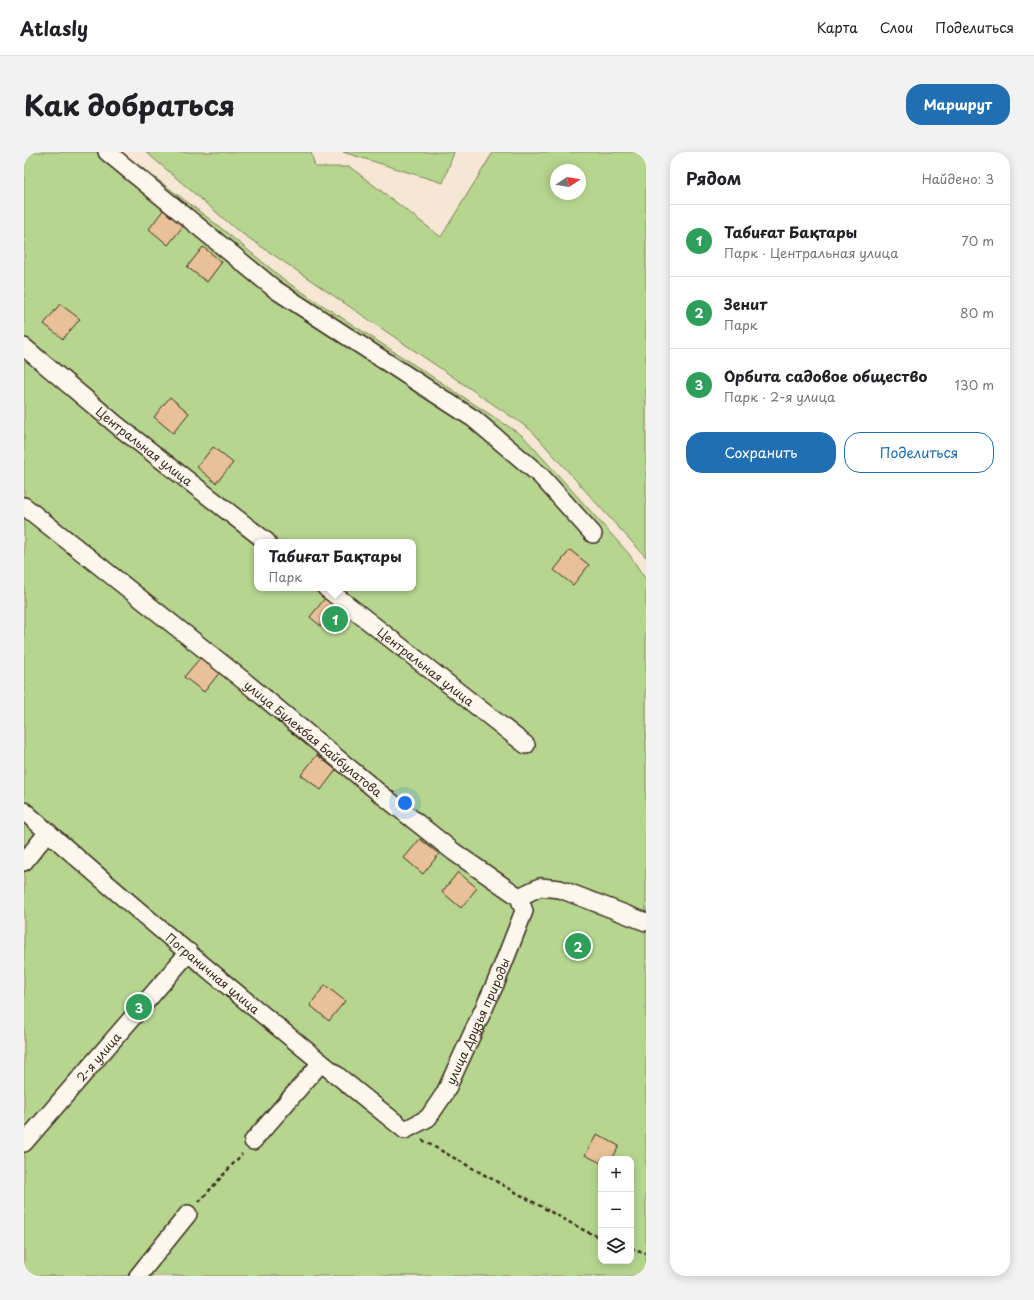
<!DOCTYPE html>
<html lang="ru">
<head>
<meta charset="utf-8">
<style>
	:root { --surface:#fff; --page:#f2f2f2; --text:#202124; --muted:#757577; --line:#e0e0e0; --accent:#1f6fb2 }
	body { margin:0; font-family:"Playpen Sans",sans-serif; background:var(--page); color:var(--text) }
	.controls { position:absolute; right:12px; bottom:12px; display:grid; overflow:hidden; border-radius:8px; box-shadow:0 2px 10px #0003 }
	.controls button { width:36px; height:36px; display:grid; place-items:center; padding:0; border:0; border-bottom:1px solid var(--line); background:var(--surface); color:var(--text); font:20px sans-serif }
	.compass { position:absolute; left:526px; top:12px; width:36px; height:36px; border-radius:50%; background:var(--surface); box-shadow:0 2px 10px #0003; rotate:78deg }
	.you { position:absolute; left:381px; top:651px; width:14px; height:14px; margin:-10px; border:3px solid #fff; border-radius:50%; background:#1a73e8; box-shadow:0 0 0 6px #1a73e833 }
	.badge { display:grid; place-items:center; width:26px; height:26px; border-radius:50%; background:var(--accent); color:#fff; font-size:13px; font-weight:700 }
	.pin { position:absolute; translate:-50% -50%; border:2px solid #fff; box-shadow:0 1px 4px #0006 }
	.popup { position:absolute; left:230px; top:387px; width:162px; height:52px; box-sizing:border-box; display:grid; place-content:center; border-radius:8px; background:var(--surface); filter:drop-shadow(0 1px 3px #0005); font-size:13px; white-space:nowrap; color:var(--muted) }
	.popup b { font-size:15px; color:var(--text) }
	.popup::after { content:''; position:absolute; left:50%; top:100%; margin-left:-8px; border:8px solid transparent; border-top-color:var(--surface) }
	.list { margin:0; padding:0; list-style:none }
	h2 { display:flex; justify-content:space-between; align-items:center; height:52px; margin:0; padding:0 16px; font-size:17px }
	h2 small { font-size:13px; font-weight:400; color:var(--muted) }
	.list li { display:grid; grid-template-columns:26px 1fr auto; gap:12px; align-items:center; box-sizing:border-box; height:72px; padding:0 16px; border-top:1px solid var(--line) }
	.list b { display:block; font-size:15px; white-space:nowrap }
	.list p { margin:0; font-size:13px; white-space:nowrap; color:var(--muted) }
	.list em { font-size:13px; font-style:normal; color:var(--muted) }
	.actions { display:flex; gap:8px; padding:12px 16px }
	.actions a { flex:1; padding:9px 0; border:1px solid var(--accent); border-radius:16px; text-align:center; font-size:14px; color:var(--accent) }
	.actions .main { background:var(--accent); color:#fff }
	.icon { flex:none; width:22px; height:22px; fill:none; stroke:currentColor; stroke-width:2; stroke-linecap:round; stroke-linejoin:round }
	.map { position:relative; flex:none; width:622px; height:1124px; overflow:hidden; border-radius:16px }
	header { display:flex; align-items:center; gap:24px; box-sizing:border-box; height:56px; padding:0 20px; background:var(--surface); border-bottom:1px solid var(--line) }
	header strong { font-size:19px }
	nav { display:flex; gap:22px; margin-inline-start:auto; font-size:14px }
	.intro { display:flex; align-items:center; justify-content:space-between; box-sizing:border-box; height:96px; padding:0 24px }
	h1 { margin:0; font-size:28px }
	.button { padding:10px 18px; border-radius:16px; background:var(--accent); color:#fff; font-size:14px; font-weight:700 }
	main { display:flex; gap:24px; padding:0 24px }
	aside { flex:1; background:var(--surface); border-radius:16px; box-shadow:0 2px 10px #0003 }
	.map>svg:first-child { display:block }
</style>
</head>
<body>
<header>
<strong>Atlasly</strong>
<nav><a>Карта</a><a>Слои</a><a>Поделиться</a></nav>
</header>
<div class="intro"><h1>Как добраться</h1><a class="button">Маршрут</a></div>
<main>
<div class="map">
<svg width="622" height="1124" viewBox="0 0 622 1124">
	<rect width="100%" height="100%" fill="#f5e7d3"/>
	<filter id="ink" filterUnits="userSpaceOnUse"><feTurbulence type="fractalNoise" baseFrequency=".025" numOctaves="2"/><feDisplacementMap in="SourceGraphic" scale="8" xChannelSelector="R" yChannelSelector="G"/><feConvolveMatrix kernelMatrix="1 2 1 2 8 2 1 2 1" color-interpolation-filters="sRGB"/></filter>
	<g filter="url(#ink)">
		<g fill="#b6d68f" stroke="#788056" fill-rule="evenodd">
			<path d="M0,0H97L192,72L263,130L499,284L605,402L622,428V1124H0ZM233,390H389V436H233ZM577,1007H607V1109H577Z"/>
			<path d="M122,0H287L291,15H326L417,85L468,2V0H622V405L584,364L507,278L213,78ZM532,18H556V42H532Z"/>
			<polygon points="319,0 430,0 419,31"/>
		</g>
		<g fill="#e8c198" stroke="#3b2a1e">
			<polygon points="140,57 160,73 144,93 125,77"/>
			<polygon points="179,95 198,110 183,130 163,115"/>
			<polygon points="36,152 56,167 39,187 20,172"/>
			<polygon points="146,245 165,261 149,281 130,265"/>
			<polygon points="189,295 209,311 192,331 173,315"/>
			<polygon points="546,398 565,413 549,433 530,418"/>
			<polygon points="302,445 321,461 305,481 286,465"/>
			<polygon points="177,505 196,520 180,540 160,525"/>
			<polygon points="293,603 312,618 297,638 277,623"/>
			<polygon points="396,687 415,702 399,722 380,706"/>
			<polygon points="434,720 453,736 437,756 418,740"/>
			<polygon points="301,833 321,849 305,869 286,853"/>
			<polygon points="573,982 595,994 588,1007 577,1007 577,1011 561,1003"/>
		</g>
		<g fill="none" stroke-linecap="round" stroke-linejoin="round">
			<g stroke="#3b2a1e" stroke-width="20">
				<g id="minor">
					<polyline points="83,0 252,138 450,267 516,323 569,382"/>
					<path id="s1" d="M0,195L94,274L243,390"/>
					<path id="s2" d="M0,354L219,528L353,639L430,700L495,745L516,735L536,737L622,770"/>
					<path id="s3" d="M302,436L502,593"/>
					<path id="s4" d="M0,659C124,769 252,875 381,978L404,966L421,941L473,828L500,759L495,745"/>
					<polyline points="0,710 24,680"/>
					<polyline points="229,989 297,911"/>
					<path id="s5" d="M0,991L165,800"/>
					<polyline points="114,1124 164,1062"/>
				</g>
			</g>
			<g stroke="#3b2a1e" stroke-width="2.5" stroke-dasharray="4 3" stroke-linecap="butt">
				<polyline points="398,988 563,1080 577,1085"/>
				<polyline points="175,1050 218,1002"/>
				<polyline points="607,1096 622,1101"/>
			</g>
			<use href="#minor" stroke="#fbf7ec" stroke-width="17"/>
		</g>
	</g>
	<g text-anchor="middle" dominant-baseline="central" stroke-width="3" stroke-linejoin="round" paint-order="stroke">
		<g font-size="12" fill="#3b2a1e" stroke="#fbf7ec">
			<text stroke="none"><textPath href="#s1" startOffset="156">Центральная улица</textPath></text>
			<text stroke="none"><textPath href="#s3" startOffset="127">Центральная улица</textPath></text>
			<text stroke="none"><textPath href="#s2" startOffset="371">улица Булекбая Байбулатова</textPath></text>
			<text stroke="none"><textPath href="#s4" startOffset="249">Пограничная улица</textPath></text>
			<text stroke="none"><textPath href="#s4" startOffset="632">улица Друзья природы</textPath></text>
			<text stroke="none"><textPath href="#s5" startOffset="114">2-я улица</textPath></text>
		</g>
	</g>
</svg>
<div class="controls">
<button>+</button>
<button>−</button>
<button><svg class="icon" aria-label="layers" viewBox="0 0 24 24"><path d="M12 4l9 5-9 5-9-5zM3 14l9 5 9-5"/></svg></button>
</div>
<svg class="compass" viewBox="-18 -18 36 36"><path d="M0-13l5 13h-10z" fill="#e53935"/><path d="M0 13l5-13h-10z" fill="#757577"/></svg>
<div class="you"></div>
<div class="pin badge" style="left:311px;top:467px;background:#2e9e5b">1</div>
<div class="popup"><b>Табиғат Бақтары</b>Парк</div>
<div class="pin badge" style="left:554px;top:794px;background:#2e9e5b">2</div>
<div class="pin badge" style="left:115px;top:855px;background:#2e9e5b">3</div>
</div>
<aside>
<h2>Рядом<small>Найдено: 3</small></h2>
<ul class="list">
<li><span class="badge" style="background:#2e9e5b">1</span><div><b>Табиғат Бақтары</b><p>Парк · Центральная улица</p></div><em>70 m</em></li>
<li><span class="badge" style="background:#2e9e5b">2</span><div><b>Зенит</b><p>Парк</p></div><em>80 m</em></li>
<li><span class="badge" style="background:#2e9e5b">3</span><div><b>Орбита садовое общество</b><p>Парк · 2-я улица</p></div><em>130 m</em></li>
</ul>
<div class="actions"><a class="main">Сохранить</a><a>Поделиться</a></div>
</aside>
</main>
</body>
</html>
